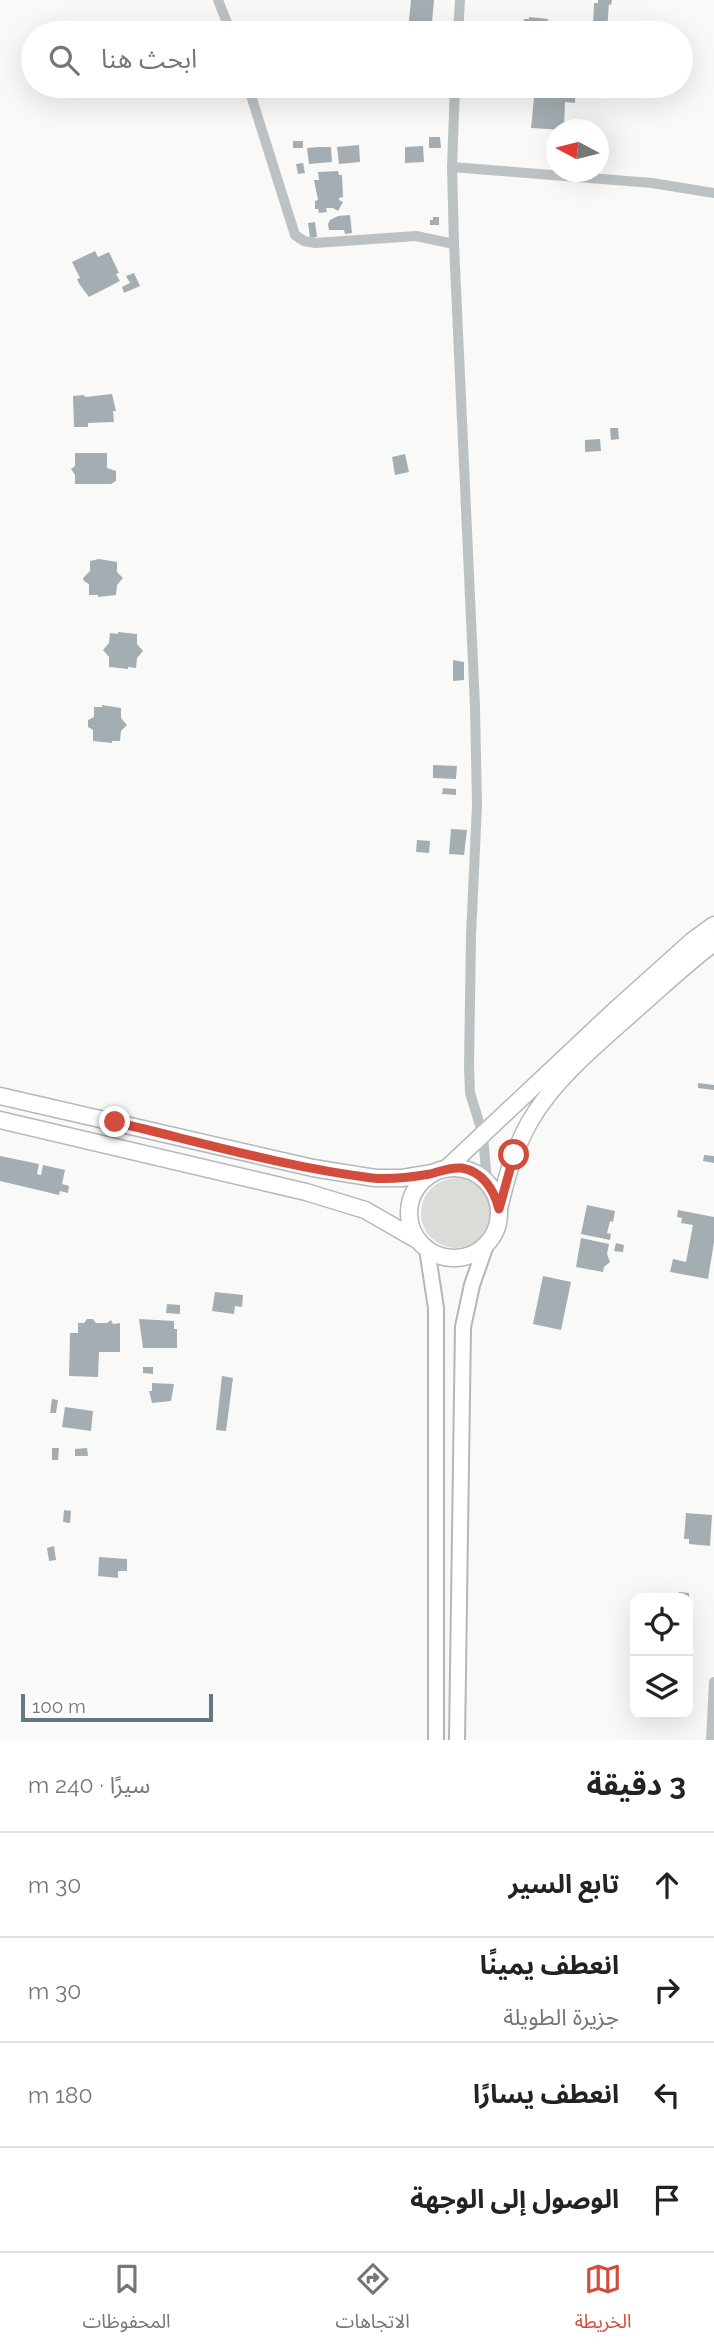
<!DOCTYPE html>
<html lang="ar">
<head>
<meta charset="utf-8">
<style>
	:root { --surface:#fff; --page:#f2f2f2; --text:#222; --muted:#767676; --line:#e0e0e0; --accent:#d24d3e }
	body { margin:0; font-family:Raleway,"Noto Sans Arabic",sans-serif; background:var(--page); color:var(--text); direction:rtl }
	.controls { position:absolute; right:21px; bottom:21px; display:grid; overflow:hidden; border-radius:14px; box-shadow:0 7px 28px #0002 }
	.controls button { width:63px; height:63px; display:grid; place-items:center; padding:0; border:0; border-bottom:2px solid var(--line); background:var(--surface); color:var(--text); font:35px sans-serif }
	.compass { position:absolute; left:546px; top:119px; width:63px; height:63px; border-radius:50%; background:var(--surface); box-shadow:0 7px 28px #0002; rotate:277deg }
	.scale { position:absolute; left:21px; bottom:18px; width:192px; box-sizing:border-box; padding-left:7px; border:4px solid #66787f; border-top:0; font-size:19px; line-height:24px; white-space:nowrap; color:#66787f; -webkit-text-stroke:5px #fff; paint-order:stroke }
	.stop { position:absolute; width:21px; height:21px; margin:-16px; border:5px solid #d24d3e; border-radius:50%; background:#fff }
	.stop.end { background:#d24d3e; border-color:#fff; box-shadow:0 2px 7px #0008 }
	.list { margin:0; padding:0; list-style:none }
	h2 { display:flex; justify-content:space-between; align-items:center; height:91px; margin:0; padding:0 28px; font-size:30px }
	h2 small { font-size:23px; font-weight:400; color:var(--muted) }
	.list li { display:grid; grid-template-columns:46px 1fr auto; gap:21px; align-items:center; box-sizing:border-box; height:105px; padding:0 28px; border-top:2px solid var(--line) }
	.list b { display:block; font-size:26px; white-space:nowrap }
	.list p { margin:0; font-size:23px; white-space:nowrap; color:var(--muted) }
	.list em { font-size:23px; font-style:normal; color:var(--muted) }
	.icon { flex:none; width:38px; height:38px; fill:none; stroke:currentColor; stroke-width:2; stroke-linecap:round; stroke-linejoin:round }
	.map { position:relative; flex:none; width:714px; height:1740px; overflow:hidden; direction:ltr }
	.search { position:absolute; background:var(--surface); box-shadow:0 7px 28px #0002; left:21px; right:21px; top:21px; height:77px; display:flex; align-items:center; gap:18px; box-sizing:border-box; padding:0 24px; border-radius:38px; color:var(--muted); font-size:26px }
	.sheet { height:511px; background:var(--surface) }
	nav { display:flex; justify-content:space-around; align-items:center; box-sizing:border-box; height:98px; border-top:2px solid var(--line); background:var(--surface); font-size:19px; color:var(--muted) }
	nav a { display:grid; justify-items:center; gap:4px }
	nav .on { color:var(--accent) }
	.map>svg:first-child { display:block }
</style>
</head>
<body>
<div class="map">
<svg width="714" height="1740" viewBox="0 0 714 1740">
	<rect width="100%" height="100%" fill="#f9f9f7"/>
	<circle fill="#daddd7" cx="456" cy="1213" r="35"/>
	<g fill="#a4aeb2">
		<polygon points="411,0 434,0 431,33 408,31"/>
		<polygon points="598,0 612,0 611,5 609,4 607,29 593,27 594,3 598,3"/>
		<polygon points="529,17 548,19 548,22 570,22 570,25 580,26 579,33 522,33 524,19 529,19"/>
		<polygon points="540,86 576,87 575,103 565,102 564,130 531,128 534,98 539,98"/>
		<polygon points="429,137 440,137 441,148 429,148"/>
		<rect x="293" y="141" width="10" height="7"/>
		<polygon points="359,145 360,162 339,164 337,147"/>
		<polygon points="423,146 424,162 405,163 405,147"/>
		<polygon points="319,147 331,147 332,162 309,164 307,148"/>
		<polygon points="303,163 305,173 298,174 296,164"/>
		<polygon points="338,171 339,175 342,175 343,197 339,198 339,200 343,202 338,211 333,208 326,208 327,212 319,213 318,209 315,209 315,201 318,200 314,180 319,180 318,172"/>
		<polygon points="350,215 352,233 345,234 344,230 329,230 328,224 330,220 338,216"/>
		<polygon points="433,217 439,217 439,225 430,225 430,220 433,220"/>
		<polygon points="315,222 317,237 310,238 308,223"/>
		<polygon points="95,251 98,257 109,252 119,273 116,274 120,281 89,297 80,285 77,279 80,278 72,262"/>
		<polygon points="134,273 140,286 124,293 122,287 130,283 126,276"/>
		<polygon points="112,394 116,411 113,411 114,422 88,423 88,427 74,427 73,396 84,395 85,397"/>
		<polygon points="610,428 618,428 619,439 611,440"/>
		<polygon points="600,439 601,451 585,452 585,440"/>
		<polygon points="75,453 107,453 107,468 116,471 116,481 111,484 75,484 75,475 71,469 75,466"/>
		<polygon points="405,454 409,472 395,475 392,457"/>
		<polygon points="99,559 117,562 117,572 123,578 117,585 116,595 98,597 98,595 89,595 89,584 84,581 83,578 90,571 90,561"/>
		<polygon points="118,632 137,634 137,644 143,651 137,658 136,668 128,667 128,669 109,667 109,657 103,650 109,643 110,633 118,634"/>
		<polygon points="453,660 464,662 464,680 453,681"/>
		<polygon points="102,705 121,708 121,718 127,725 121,731 120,741 112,741 112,743 93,741 93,730 88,727 88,720 94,717 94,707 102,707"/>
		<polygon points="433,765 457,766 456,779 433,778"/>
		<polygon points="443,788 456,789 456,795 442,794"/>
		<polygon points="451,829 467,830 464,855 449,854"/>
		<polygon points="417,840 430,841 429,853 416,852"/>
		<polygon points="698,1083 714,1085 714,1090 698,1088"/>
		<polygon points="704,1155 714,1156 714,1163 703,1161"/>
		<polygon points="0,1156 39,1164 37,1174 41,1175 43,1165 65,1170 62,1184 69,1186 68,1193 60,1191 59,1195 0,1181"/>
		<polygon points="587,1205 615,1211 613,1222 610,1221 607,1233 611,1234 610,1240 581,1234"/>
		<polygon points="678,1210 714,1217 714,1242 708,1279 670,1272 673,1259 686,1262 693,1225 681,1223 682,1218 677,1217"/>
		<polygon points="581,1238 609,1244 607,1254 610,1262 604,1267 603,1272 576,1267"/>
		<polygon points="616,1243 624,1245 623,1252 614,1251"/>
		<polygon points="543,1276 571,1282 561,1330 533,1324"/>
		<polygon points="215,1292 243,1295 242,1307 235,1306 234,1314 212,1311"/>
		<polygon points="167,1304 180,1305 180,1314 166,1313"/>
		<polygon points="87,1319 93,1319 96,1323 107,1323 111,1320 113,1324 120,1323 120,1352 99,1352 98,1377 69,1376 70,1333 78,1333 78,1323 84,1323"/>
		<polygon points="139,1319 174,1321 174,1329 177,1329 177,1348 143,1348"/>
		<polygon points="143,1367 153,1367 153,1374 143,1373"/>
		<polygon points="222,1376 233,1378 226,1431 216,1430"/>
		<polygon points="152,1383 174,1384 171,1401 152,1403 149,1391 152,1391"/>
		<polygon points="52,1399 58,1400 56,1413 50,1413"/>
		<polygon points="65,1407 93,1411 91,1431 62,1427"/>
		<polygon points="52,1448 59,1448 58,1460 52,1460"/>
		<polygon points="87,1448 88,1456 75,1456 75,1449"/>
		<polygon points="64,1510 71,1511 70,1523 63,1522"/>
		<polygon points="686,1513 712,1515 710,1546 689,1544 689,1539 684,1539"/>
		<polygon points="54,1546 56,1560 49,1561 47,1548"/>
		<polygon points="99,1557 127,1559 127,1571 118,1571 118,1578 98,1576"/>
		<polygon points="679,1592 689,1593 689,1598 671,1598 672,1594 678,1595"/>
	</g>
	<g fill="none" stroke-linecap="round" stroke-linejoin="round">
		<g stroke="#b1b8bb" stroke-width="18">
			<g id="secondary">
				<polyline points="427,1249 436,1308 436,1740"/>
				<polyline points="457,1740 463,1327 472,1285 486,1245"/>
			</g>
		</g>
		<g stroke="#b2b8bb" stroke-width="19">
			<g id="primary">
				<polyline points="0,1096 313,1168 375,1178 402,1178 433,1173"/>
				<polyline points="0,1120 306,1192 365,1210 419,1241"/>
				<polyline points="447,1168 613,1012 692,941 714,925"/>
				<circle cx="454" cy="1213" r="45"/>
				<path d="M499,1209C506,1179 514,1150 529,1123C555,1077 601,1041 640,1006C664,985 688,962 714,943"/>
			</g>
		</g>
		<g stroke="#bcc2c4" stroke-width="10">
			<polyline points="218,0 231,33"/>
			<polyline points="458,33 460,0"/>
			<polyline points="248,86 295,235 304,241 315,243 416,236 454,244"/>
			<polyline points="455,86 452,167 454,244 475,707 477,805 471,936 469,1067 470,1093 483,1135 487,1183"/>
			<polyline points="452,167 652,183 714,193"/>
			<polyline points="711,1740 714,1682"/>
		</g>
		<use href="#secondary" stroke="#fff" stroke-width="14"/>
		<use href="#primary" stroke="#fff" stroke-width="16"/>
	</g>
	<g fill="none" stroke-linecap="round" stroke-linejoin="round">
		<path stroke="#d24d3e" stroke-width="9" d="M115,1122C200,1142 285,1167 372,1178C391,1180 412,1177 430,1174C441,1171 450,1167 462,1168C483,1172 494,1190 499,1209L514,1155"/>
	</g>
</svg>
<div class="controls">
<button><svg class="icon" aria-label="locate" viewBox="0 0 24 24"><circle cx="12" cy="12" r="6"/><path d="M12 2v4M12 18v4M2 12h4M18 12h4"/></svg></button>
<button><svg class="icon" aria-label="layers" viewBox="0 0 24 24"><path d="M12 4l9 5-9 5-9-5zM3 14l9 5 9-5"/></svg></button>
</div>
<svg class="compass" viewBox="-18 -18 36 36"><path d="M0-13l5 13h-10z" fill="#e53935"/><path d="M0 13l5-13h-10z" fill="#767676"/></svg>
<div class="scale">100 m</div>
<div class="stop" style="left:514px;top:1155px"></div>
<div class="stop end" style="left:115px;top:1122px"></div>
<div class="search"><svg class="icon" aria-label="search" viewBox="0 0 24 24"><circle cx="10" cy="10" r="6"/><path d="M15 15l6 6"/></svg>ابحث هنا</div>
</div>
<section class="sheet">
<h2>3 دقيقة<small>سيرًا · 240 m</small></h2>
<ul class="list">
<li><svg class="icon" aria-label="ahead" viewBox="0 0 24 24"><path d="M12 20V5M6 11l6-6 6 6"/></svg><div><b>تابع السير</b></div><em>30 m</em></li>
<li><svg class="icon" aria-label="right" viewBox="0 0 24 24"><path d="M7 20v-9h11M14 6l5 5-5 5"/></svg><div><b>انعطف يمينًا</b><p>جزيرة الطويلة</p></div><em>30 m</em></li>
<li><svg class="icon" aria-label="left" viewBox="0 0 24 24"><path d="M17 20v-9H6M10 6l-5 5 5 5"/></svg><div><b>انعطف يسارًا</b></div><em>180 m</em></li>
<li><svg class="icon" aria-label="arrive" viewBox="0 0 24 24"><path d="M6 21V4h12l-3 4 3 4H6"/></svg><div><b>الوصول إلى الوجهة</b></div></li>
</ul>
</section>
<nav>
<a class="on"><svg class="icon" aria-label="map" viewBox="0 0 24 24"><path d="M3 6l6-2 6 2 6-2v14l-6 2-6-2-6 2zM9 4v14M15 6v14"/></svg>الخريطة</a>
<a><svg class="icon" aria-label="directions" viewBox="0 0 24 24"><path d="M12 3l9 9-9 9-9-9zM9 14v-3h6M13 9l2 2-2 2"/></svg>الاتجاهات</a>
<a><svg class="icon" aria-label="saved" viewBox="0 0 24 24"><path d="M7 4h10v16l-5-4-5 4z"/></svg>المحفوظات</a>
</nav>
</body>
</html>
